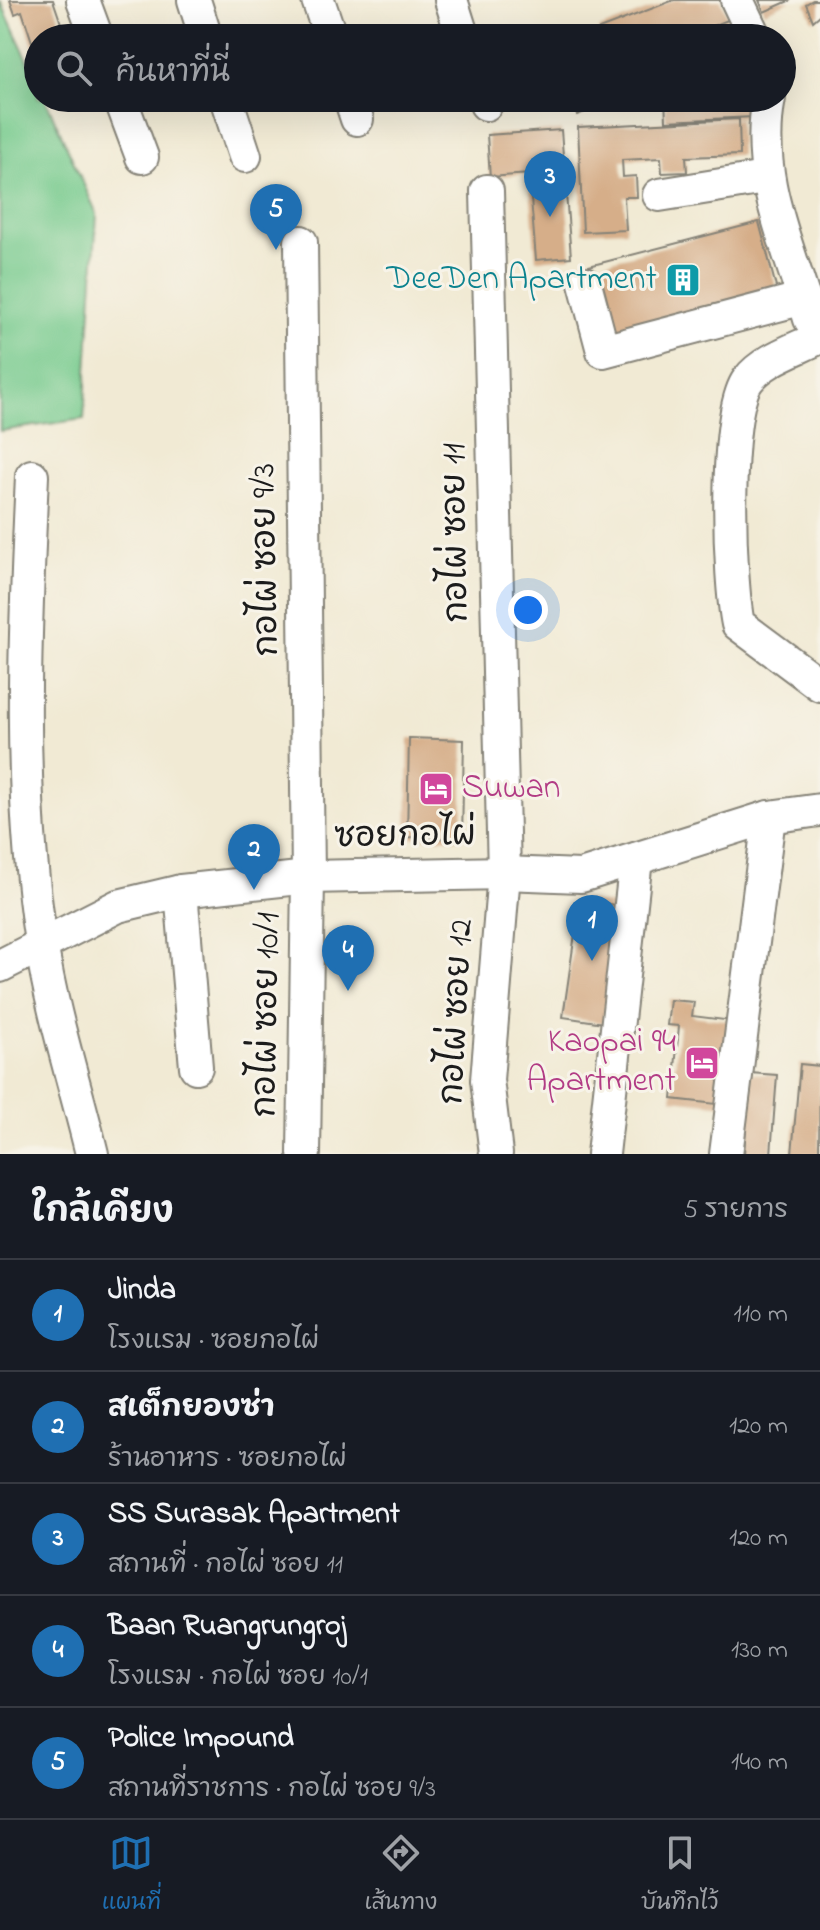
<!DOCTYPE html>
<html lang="th">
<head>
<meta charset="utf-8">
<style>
	:root { --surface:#171b24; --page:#242831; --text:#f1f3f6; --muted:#9ea1a6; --line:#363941; --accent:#1f6fb2 }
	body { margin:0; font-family:"Indie Flower","Playpen Sans Thai",sans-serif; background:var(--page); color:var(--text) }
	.you { position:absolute; left:528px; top:610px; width:28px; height:28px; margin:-20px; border:6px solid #fff; border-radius:50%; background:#1a73e8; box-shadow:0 0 0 12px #1a73e833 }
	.badge { display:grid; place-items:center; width:52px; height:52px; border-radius:50%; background:var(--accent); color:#fff; font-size:26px; font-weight:700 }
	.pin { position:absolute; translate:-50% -66px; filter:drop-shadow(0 2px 4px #0008) }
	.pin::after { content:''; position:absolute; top:42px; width:28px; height:24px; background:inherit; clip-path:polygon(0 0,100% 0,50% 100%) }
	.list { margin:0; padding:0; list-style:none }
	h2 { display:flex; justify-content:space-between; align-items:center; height:104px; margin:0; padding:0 32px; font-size:34px }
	h2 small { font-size:26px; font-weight:400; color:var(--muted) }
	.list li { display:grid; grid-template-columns:52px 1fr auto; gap:24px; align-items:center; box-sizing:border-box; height:112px; padding:0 32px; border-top:2px solid var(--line) }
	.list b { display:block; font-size:30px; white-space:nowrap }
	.list p { margin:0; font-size:26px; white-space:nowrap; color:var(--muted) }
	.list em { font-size:26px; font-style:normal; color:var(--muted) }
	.icon { flex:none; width:44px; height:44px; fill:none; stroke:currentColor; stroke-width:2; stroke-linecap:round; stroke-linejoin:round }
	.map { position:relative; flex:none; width:820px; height:1154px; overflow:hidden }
	.search { position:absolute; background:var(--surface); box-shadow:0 8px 32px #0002; left:24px; right:24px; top:24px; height:88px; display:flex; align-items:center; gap:20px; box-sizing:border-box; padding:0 28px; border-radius:44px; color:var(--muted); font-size:30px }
	.sheet { height:664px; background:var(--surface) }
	nav { display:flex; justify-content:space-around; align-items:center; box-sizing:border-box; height:112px; border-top:2px solid var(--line); background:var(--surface); font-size:22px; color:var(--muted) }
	nav a { display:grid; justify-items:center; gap:4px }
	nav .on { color:var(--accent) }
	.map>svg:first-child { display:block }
</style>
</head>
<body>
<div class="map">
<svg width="820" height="1154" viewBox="0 0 820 1154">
	<rect width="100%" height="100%" fill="#f7f3e8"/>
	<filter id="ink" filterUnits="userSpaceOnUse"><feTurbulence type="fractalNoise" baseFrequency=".0125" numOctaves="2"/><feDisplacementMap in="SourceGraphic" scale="16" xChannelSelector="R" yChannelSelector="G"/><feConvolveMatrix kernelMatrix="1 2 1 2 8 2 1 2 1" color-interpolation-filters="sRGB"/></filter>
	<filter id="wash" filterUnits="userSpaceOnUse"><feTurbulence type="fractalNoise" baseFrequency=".006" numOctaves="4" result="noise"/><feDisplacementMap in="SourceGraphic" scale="32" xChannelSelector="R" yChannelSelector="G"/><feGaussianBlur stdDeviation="1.8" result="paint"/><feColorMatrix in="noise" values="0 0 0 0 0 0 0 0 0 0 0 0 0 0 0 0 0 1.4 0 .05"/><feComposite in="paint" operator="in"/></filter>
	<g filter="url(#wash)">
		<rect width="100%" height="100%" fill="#f1ead4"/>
		<polygon fill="#76ca8d" stroke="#497354" stroke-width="2" points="0,0 38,82 38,98 45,98 97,214 84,419 0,431"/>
		<g id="blocks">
			<g fill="#d6ae89">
				<polygon points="10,0 53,0 66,38 38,38 37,57 22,11 15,14"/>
				<polygon points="674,0 721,0 728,20 683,38 602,38 599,29"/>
				<polygon points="759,0 791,0 764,12"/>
				<polygon points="813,0 820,0 820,15 813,21 806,4"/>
				<polygon points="571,98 623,98 577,115"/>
				<polygon points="665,98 753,98 754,117 666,121"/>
				<polygon points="739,119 740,155 686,157 687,172 662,173 661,158 622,160 623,177 636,176 637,197 624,197 626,230 583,232 578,127"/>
				<polygon points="561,130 571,257 536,260 529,174 490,177 487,135"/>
				<polygon points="759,222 778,295 608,338 589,266"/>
				<polygon points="409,738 464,740 462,839 407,837"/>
				<polygon points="580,899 621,906 604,1023 563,1017"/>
				<polygon points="670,1000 694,1002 692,1016 733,1021 725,1105 672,1099 679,1026 667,1025"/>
				<polygon points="800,1064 820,1066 819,1154 792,1154"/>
				<polygon points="750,1073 777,1075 771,1154 744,1154"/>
			</g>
		</g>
	</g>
	<g filter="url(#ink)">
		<use href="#blocks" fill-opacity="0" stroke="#868378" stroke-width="2"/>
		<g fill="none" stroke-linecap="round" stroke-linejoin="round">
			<g stroke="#868378" stroke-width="36">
				<g id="minor">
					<polyline points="83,0 97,38"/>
					<polyline points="194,0 206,38"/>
					<polyline points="318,0 331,38"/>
					<polyline points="451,0 463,38"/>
					<polyline points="737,0 755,38"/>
					<polyline points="120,98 142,157"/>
					<polyline points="226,98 245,156"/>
					<polyline points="350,98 357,119"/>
					<polyline points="484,98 486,104"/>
					<path d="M769,98C754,178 788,243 810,319"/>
					<polyline points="487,191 504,873 487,1080 496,1154"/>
					<polyline points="659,195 765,178"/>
					<polyline points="301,242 308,877 304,1154"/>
					<polyline points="585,283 603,351 804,298"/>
					<path d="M816,339C794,350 763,360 748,380C723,413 729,581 738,624L820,685"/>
					<path d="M32,476C25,630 17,789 41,942C52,1013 75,1084 92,1154"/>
					<polyline points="181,891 196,1067"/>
					<polyline points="0,966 118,906 181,891 308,877 504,873 581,876 769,817 820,810"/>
					<polyline points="603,1154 636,859"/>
					<polyline points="726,1154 769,817"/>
				</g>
			</g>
			<use href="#minor" stroke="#fff" stroke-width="32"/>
		</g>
	</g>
	<defs>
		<g id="building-square" transform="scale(1.8)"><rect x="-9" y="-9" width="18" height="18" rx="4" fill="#0f9aa8" stroke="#f7f3e8"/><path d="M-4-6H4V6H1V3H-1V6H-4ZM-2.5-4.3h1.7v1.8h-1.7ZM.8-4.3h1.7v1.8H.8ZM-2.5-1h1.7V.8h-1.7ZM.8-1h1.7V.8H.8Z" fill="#fff"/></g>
		<g id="hotel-square" transform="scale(1.8)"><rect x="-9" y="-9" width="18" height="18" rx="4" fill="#d1479c" stroke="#f7f3e8"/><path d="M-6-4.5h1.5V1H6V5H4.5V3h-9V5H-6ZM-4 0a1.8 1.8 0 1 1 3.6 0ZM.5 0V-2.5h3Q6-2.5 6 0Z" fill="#fff"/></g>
	</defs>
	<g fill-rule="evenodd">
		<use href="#building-square" x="683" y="280"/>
		<use href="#hotel-square" x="436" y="789"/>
		<use href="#hotel-square" x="702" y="1063"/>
	</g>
	<g text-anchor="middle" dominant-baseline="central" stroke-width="6" stroke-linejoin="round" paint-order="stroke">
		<g font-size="34" fill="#0d838f" stroke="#f7f3e8" text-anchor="end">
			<text x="657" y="280">DeeDen Apartment</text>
		</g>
		<g font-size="34" fill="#1c1c1c" stroke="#f7f3e8">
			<text transform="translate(457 533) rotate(-91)">กอไผ่ ซอย 11</text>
			<text transform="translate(267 560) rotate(-91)">กอไผ่ ซอย 9/3</text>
			<text transform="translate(405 837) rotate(-1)">ซอยกอไผ่</text>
			<text transform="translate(458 1012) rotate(-87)">กอไผ่ ซอย 12</text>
			<text transform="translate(268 1015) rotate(-89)">กอไผ่ ซอย 10/1</text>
		</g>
		<g font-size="34" fill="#b23c85" stroke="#f7f3e8" text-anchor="start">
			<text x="462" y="789">Suwan</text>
			<text x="676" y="1043" text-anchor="end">Kaopai 94<tspan x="676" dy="39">Apartment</tspan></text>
		</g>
	</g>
</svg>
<div class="you"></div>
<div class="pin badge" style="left:592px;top:961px">1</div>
<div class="pin badge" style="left:254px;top:890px">2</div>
<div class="pin badge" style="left:550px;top:217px">3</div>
<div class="pin badge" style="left:348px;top:991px">4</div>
<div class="pin badge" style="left:276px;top:250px">5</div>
<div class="search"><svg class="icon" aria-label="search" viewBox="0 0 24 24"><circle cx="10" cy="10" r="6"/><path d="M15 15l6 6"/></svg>ค้นหาที่นี่</div>
</div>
<section class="sheet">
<h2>ใกล้เคียง<small>5 รายการ</small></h2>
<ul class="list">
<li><span class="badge">1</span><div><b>Jinda</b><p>โรงแรม · ซอยกอไผ่</p></div><em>110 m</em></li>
<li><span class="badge">2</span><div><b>สเต็กยองซ่า</b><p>ร้านอาหาร · ซอยกอไผ่</p></div><em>120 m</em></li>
<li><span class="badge">3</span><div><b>SS Surasak Apartment</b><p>สถานที่ · กอไผ่ ซอย 11</p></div><em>120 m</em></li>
<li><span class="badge">4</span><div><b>Baan Ruangrungroj</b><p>โรงแรม · กอไผ่ ซอย 10/1</p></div><em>130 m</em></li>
<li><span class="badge">5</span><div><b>Police Impound</b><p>สถานที่ราชการ · กอไผ่ ซอย 9/3</p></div><em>140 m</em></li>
</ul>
</section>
<nav>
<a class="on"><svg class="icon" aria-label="map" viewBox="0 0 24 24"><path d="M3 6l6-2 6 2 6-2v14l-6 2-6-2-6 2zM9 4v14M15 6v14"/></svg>แผนที่</a>
<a><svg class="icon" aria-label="directions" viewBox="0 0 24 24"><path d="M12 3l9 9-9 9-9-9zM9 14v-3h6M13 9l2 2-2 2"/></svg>เส้นทาง</a>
<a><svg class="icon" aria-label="saved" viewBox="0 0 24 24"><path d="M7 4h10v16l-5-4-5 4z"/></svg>บันทึกไว้</a>
</nav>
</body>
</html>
